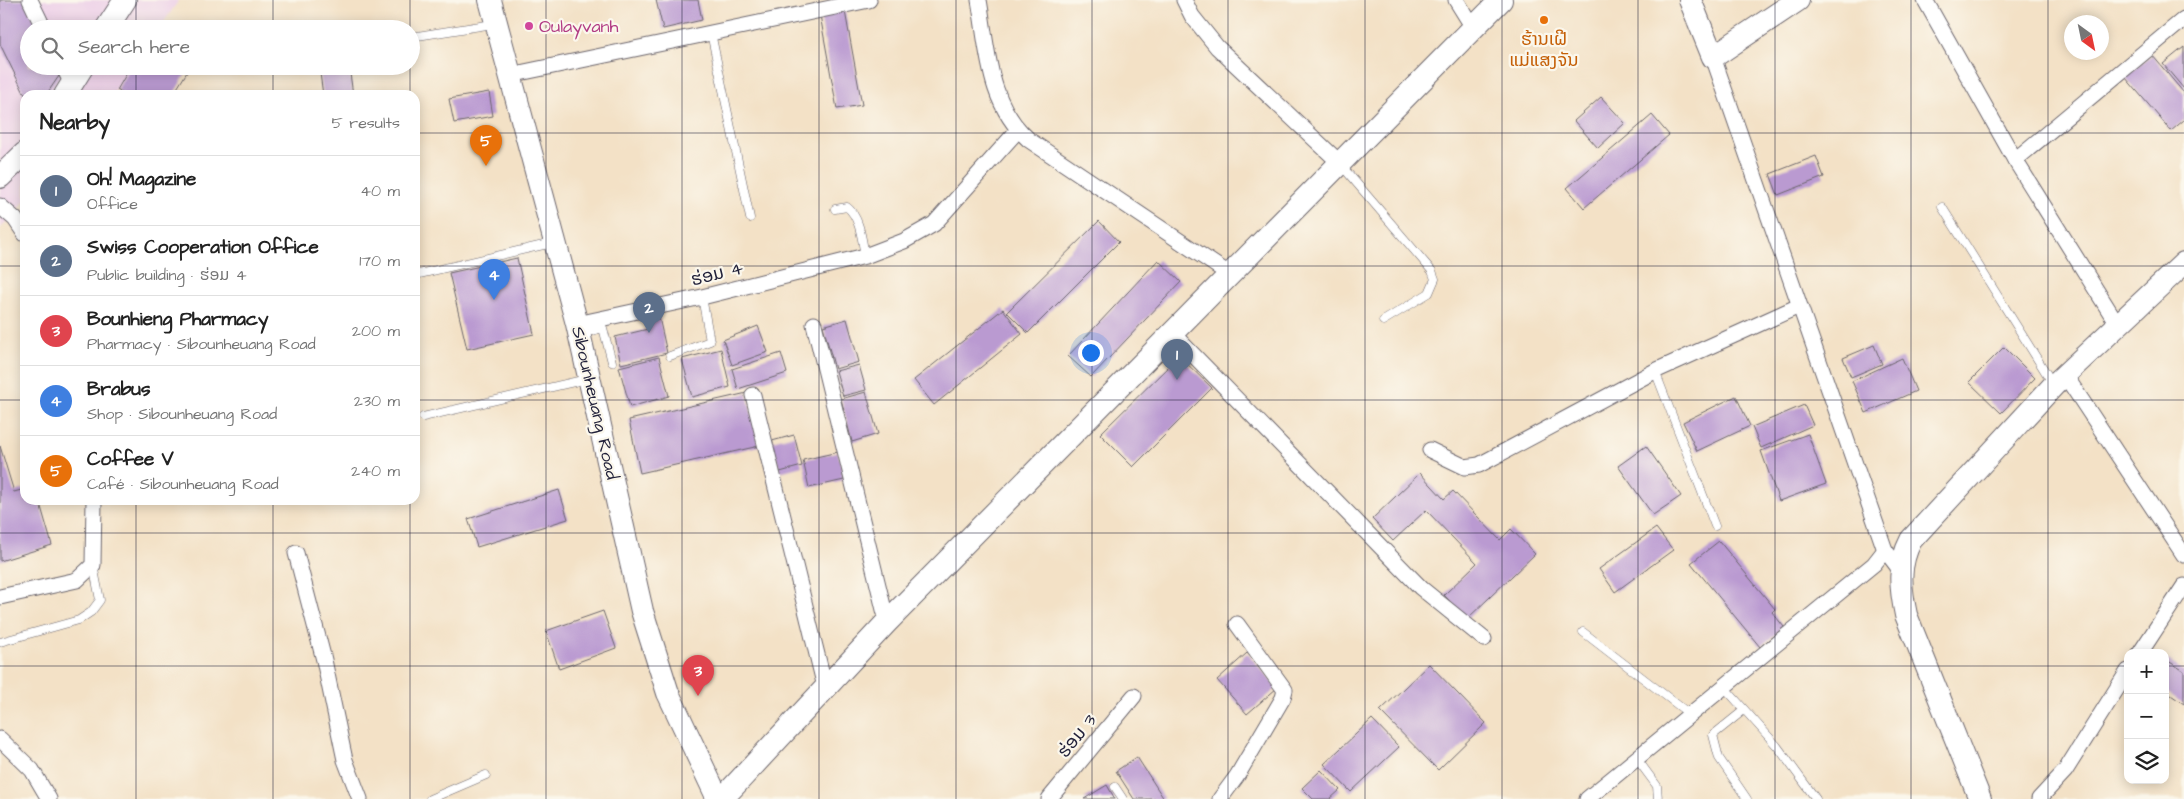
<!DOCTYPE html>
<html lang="en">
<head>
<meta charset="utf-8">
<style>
	:root { --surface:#fff; --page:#f2f2f2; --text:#222; --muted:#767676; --line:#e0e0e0; --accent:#c8321e }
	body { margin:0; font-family:"Architects Daughter","Noto Sans Lao",sans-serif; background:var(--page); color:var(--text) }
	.controls { position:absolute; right:15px; bottom:15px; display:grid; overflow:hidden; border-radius:10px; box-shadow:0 2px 12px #0003 }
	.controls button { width:45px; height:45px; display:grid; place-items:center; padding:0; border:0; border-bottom:1px solid var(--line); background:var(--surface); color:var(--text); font:25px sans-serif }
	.compass { position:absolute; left:2064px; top:15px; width:45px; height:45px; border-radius:50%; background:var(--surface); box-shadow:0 2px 12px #0003; rotate:147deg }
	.you { position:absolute; left:1090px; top:352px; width:18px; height:18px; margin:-12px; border:4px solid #fff; border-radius:50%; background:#1a73e8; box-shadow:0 0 0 8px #1a73e833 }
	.badge { display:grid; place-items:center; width:32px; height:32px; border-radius:50%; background:var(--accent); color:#fff; font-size:16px; font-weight:700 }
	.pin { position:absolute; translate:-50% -41px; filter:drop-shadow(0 1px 2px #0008) }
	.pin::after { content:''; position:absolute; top:26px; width:18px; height:15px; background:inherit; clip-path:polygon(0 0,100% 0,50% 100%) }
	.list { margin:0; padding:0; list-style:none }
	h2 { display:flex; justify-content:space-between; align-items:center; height:65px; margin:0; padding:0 20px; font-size:21px }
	h2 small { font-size:16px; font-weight:400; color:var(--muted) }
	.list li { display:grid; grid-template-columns:32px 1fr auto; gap:15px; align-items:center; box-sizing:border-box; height:70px; padding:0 20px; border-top:1px solid var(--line) }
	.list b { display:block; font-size:19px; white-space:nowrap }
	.list p { margin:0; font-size:16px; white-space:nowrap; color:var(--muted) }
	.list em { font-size:16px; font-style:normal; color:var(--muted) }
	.icon { flex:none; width:28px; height:28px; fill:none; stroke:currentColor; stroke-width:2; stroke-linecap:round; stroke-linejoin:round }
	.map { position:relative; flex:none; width:2184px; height:799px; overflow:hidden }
	.search { position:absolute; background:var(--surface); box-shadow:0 2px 12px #0003; left:20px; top:20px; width:400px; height:55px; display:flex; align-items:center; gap:12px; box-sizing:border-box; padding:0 18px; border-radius:28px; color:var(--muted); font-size:19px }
	.panel { position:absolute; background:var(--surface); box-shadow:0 2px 12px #0003; left:20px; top:90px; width:400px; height:415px; border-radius:15px }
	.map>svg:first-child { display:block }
</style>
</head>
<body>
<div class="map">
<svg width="2184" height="799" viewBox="0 0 2184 799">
	<rect width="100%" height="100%" fill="#fbf7ec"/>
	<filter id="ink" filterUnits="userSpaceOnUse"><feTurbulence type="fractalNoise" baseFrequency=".02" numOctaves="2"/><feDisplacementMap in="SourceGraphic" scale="10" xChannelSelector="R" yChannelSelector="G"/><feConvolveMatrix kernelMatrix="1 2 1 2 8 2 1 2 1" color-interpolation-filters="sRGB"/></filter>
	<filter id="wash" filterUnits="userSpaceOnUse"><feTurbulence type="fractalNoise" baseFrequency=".0096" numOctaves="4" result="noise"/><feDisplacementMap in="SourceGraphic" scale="20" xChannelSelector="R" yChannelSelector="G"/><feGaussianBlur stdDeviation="1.12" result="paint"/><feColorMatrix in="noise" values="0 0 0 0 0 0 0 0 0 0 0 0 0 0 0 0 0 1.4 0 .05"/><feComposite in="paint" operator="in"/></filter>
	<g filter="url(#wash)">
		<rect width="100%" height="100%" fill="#f3e1c6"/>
		<polygon fill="#edd0e8" points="0,0 179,0 159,29 29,29 29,66 133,66 112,95 25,95 25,201 0,229"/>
		<g id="blocks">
			<g fill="#ba9ad1">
				<polygon points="0,0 24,0 39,29 29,29 29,66 58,66 61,73 46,95 25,95 0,44"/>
				<polygon points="656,0 698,0 702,20 663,29"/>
				<polygon points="845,11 862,105 837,109 820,15"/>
				<polygon points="2184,47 2184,89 2163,64"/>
				<polygon points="2152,55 2184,93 2184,120 2171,131 2125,77"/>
				<polygon points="131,66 178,66 187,72 173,95 125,95 117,90"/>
				<polygon points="319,66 349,66 353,95 323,95"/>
				<polygon points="489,92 493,116 454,123 449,99"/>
				<polygon points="1601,97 1625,123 1598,148 1574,121"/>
				<polygon points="1652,115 1669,135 1584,208 1567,188"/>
				<polygon points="1816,156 1824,177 1778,195 1770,174"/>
				<polygon points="1099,221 1119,242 1028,333 1007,312"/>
				<polygon points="517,258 534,334 467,349 449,273"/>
				<polygon points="1158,260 1181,282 1091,377 1068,356"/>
				<polygon points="1003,309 1022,334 934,405 914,380"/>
				<polygon points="658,313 667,353 621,364 615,337 648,329 645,316"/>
				<polygon points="847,319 859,362 835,369 823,326"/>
				<polygon points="758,326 768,352 732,365 723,340"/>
				<polygon points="1874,345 1882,364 1851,377 1843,358"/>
				<polygon points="2004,347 2035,378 2001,413 1969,382"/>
				<polygon points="721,349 730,387 692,397 682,359"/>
				<polygon points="781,353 787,373 738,389 732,369"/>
				<polygon points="1179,356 1212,388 1133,467 1100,434"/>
				<polygon points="659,357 669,396 630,407 619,367"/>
				<polygon points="1902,358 1916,391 1866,413 1852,381"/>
				<polygon points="859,365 866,390 843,396 836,371"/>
				<polygon points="866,392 878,434 852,442 841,399"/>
				<polygon points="747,393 759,446 640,473 629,420"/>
				<polygon points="1736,396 1750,426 1697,451 1683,422"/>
				<polygon points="1804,405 1813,425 1761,448 1752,427"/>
				<polygon points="1808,434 1826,484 1779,501 1761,451"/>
				<polygon points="794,435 802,466 780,472 772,441"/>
				<polygon points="0,446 14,492 25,489 25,500 39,500 52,545 0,561"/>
				<polygon points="1646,446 1681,496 1653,515 1618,466"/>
				<polygon points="838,452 844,480 809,488 803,460"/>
				<polygon points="1420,473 1444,499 1453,491 1500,540 1511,529 1535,554 1467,619 1444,595 1477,563 1426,510 1393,541 1372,519"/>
				<polygon points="559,490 568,519 477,547 468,519"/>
				<polygon points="1656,528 1673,550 1615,592 1599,569"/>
				<polygon points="1719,541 1775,609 1772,612 1784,627 1760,647 1691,563"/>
				<polygon points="603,611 616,648 559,669 546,631"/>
				<polygon points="1247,653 1277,688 1247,714 1217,680"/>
				<polygon points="2165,659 2184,671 2184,704 2165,691"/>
				<polygon points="1429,664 1486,723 1438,770 1380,711"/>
				<polygon points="1372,719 1399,747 1351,792 1324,764"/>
				<polygon points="1137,757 1164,799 1134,799 1116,771"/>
				<polygon points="1321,770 1340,790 1330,799 1313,799 1302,788"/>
				<polygon points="1107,785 1115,799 1084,799"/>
			</g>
		</g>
	</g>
	<g filter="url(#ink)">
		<use href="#blocks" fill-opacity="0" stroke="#6b656c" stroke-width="1"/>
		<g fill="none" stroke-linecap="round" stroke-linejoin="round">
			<g stroke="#6b656c" stroke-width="9">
				<g id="lane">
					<polyline points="711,33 750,218"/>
					<polyline points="411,37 493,24"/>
					<polyline points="1341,165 1432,271 1435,279 1429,293 1383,321"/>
					<polyline points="1942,207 2053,384"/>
					<path d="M835,209L847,207C860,217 862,240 865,256"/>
					<polyline points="415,275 552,243"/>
					<polyline points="581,334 603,328 612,362"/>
					<polyline points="670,356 710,341 702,297"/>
					<polyline points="1655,371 1715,526"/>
					<polyline points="423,417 587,379"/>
					<polyline points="1583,632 1692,716"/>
					<polyline points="0,642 79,620 91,612 100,600 93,565"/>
					<polyline points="1725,688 1777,746 1816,799"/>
					<polyline points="1744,710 1713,735 1719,758 1747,799"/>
					<polyline points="1637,759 1657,786 1658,799"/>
					<polyline points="1115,787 1123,799"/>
					<polyline points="430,799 486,775"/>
				</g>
			</g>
			<g stroke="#6b656c" stroke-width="17">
				<g id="street">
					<polyline points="30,0 44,29"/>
					<path d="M979,0C988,51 988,104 1029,140L1229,274"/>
					<polyline points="1184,0 1192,16 1217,47 1340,163"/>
					<polyline points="1456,0 1474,29"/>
					<polyline points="1925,0 2015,160 2118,325"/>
					<polyline points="1713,57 1885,550 1901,571"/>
					<polyline points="63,66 72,84"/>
					<polyline points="510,75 869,0"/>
					<polyline points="2015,160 2184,19"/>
					<polyline points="0,206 15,219 25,234"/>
					<polyline points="577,324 702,297 865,256 904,241 934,224 1018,130"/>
					<polyline points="814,324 887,622"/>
					<polyline points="1172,333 1421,588 1484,639"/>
					<polyline points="2065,375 2184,555"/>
					<polyline points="753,395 825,687"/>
					<polyline points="1430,450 1465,467 1479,465 1655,371 1799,306"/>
					<polyline points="296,553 324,660 345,760 360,799"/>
					<polyline points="0,597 77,580 93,565 94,500"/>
					<polyline points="2140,653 2184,586"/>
					<polyline points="0,739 32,770 49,799"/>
					<polyline points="1049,799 1134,696"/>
					<polyline points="1220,799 1237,776 1283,698 1285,690 1237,624"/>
					<polyline points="1587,799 1874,564 1885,550"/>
					<polyline points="2039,799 2065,771 2128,671"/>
				</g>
			</g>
			<g stroke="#6b656c" stroke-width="24">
				<g id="secondary">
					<polyline points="490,0 577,324 642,611 668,693 718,799"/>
					<polyline points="1690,0 1713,57 1798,0"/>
					<polyline points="106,29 125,0"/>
					<polyline points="65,95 83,66"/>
					<polyline points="0,177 25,153"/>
					<polyline points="722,799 887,622 1501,0"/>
					<path d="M1980,799L1906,615C1900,587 1898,565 1911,540L2054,385L2184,263"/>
				</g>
			</g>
			<use href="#lane" stroke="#fff" stroke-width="8"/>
			<use href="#street" stroke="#fff" stroke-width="15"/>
			<use href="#secondary" stroke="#fff" stroke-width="22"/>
		</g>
	</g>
	<path fill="none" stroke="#22223b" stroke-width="1" stroke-opacity="0.55" d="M136,0V29M273,0V29M410,0V29M546,0V799M682,0V799M819,0V799M956,0V799M1092,0V799M1228,0V799M1365,0V799M1502,0V799M1638,0V799M1775,0V799M1911,0V799M2048,0V799M136,66V95M273,66V95M410,66V95M0,133H25M415,133H2184M0,266H25M415,266H2184M0,400H25M415,400H2184M136,500V799M273,500V799M410,500V799M0,533H2184M0,666H2128M2165,666H2184"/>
	<circle fill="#e8710a" stroke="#fbf7ec" stroke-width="2" cx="1544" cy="20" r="5"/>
	<circle fill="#d1479c" stroke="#fbf7ec" stroke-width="2" cx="529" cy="26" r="5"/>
	<g text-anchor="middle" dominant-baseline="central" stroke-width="4.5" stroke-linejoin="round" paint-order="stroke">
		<g font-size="18" fill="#b23c85" stroke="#fbf7ec" text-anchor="start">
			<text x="539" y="26">Oulayvanh</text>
		</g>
		<g font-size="18" fill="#c56008" stroke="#fbf7ec">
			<text x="1544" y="39">ຮ້ານເຝີ<tspan x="1544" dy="21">ແມ່ແສງຈັນ</tspan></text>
		</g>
		<g font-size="18" fill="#22223b" stroke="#fbf7ec">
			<text transform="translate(717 274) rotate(-14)">ຮ່ອມ 4</text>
			<text transform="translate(595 403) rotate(77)">Sibounheuang Road</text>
			<text transform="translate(1077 736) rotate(-51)">ຮ່ອມ 3</text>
		</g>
	</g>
</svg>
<div class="controls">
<button>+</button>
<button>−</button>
<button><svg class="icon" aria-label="layers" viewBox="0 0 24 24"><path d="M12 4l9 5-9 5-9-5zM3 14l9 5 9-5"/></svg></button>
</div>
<svg class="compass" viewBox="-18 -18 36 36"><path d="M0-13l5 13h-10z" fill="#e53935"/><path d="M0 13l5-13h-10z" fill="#767676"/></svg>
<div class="you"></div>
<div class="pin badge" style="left:1177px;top:380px;background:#5c6f8a">1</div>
<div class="pin badge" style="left:649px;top:333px;background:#5c6f8a">2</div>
<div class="pin badge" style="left:698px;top:696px;background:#e0444e">3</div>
<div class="pin badge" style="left:494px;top:300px;background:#3f7fe0">4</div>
<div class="pin badge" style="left:486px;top:166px;background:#e8710a">5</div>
<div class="search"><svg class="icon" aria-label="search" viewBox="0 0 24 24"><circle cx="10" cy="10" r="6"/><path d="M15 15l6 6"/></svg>Search here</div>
<section class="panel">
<h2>Nearby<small>5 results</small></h2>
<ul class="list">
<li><span class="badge" style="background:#5c6f8a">1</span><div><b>Oh! Magazine</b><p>Office</p></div><em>40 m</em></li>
<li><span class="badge" style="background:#5c6f8a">2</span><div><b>Swiss Cooperation Office</b><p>Public building · ຮ່ອມ 4</p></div><em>170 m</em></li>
<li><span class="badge" style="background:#e0444e">3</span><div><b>Bounhieng Pharmacy</b><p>Pharmacy · Sibounheuang Road</p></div><em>200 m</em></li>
<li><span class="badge" style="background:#3f7fe0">4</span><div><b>Brabus</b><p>Shop · Sibounheuang Road</p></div><em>230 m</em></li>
<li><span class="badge" style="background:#e8710a">5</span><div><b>Coffee V</b><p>Café · Sibounheuang Road</p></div><em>240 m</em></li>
</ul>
</section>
</div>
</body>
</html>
